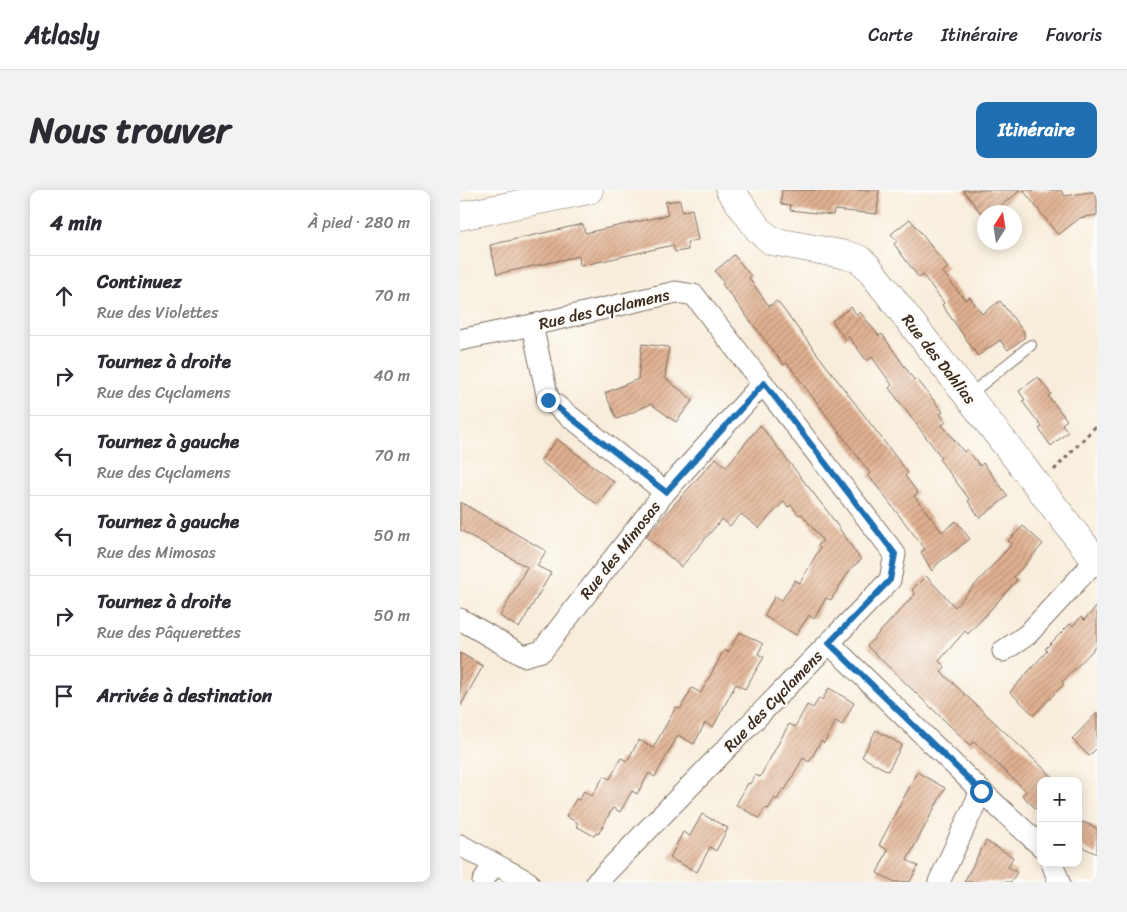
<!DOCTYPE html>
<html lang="fr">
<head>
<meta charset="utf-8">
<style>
	:root { --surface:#fff; --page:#f2f2f3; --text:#2b2b33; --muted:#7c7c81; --line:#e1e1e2; --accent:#1f6fb2 }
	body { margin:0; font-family:Sriracha,sans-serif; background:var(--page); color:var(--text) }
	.controls { position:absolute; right:15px; bottom:15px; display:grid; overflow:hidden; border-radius:10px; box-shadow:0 2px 12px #0003 }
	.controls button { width:45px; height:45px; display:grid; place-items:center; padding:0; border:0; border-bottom:1px solid var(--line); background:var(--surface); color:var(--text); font:25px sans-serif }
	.compass { position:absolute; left:517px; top:15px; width:45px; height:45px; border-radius:50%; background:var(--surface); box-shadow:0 2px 12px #0003; rotate:12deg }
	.stop { position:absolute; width:15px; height:15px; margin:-11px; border:4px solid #1f6fb2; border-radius:50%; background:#fff }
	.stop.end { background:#1f6fb2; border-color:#fff; box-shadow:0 1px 5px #0008 }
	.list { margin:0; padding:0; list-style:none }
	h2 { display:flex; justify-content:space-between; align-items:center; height:65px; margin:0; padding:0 20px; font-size:21px }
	h2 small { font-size:16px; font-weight:400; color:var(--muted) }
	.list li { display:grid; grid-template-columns:32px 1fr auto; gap:15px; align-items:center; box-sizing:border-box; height:80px; padding:0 20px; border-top:1px solid var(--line) }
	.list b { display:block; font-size:19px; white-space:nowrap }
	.list p { margin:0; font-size:16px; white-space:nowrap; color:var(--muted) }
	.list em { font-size:16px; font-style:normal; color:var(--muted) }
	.icon { flex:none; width:28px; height:28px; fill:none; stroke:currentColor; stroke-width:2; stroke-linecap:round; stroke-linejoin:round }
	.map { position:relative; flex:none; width:637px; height:692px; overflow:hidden; border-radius:10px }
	header { display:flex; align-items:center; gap:30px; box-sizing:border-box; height:70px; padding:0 25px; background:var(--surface); border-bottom:1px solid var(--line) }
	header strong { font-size:24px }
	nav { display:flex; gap:28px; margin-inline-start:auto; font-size:18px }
	.intro { display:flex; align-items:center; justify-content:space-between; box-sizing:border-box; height:120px; padding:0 30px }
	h1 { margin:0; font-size:35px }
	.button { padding:12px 22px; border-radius:10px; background:var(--accent); color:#fff; font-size:18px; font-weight:700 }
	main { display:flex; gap:30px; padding:0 30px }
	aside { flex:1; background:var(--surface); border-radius:10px; box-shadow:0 2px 12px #0003 }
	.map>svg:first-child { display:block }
</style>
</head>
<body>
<header>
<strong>Atlasly</strong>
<nav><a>Carte</a><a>Itinéraire</a><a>Favoris</a></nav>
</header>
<div class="intro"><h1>Nous trouver</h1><a class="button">Itinéraire</a></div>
<main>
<aside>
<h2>4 min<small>À pied · 280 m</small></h2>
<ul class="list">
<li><svg class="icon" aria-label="ahead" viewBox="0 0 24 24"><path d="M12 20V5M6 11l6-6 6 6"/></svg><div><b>Continuez</b><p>Rue des Violettes</p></div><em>70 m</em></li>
<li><svg class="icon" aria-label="right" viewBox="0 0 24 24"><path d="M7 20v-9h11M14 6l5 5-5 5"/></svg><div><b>Tournez à droite</b><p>Rue des Cyclamens</p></div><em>40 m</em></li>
<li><svg class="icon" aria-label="left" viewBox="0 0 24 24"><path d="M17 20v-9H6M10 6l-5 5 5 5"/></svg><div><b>Tournez à gauche</b><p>Rue des Cyclamens</p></div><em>70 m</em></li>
<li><svg class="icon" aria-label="left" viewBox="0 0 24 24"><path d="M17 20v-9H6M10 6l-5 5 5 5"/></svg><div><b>Tournez à gauche</b><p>Rue des Mimosas</p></div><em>50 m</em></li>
<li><svg class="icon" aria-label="right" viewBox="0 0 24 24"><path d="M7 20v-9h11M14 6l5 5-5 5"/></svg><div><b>Tournez à droite</b><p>Rue des Pâquerettes</p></div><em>50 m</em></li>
<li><svg class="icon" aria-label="arrive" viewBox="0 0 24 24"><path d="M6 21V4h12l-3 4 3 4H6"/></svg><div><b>Arrivée à destination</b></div></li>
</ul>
</aside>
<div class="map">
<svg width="637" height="692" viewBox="0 0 637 692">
	<defs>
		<pattern id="building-hatch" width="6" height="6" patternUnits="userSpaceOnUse" patternTransform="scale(1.25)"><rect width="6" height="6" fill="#e0b090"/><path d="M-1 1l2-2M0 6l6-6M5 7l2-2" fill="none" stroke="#b78f75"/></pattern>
	</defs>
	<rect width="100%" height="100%" fill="#fdfcf7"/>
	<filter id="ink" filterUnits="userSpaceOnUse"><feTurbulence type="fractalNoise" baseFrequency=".02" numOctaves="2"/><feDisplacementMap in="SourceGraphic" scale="10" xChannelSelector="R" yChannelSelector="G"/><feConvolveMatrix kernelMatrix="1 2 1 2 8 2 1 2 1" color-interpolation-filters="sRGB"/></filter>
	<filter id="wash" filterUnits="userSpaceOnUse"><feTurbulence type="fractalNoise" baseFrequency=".0096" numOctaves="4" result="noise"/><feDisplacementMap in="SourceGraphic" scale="20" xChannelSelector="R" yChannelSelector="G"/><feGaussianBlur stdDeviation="1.12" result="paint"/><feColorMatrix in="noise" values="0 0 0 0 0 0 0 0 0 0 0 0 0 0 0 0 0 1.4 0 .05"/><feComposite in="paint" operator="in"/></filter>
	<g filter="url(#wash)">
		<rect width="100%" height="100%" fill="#f8eddb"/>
		<g id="blocks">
			<g fill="url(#building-hatch)">
				<polygon points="322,0 419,0 417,24 374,20 373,25 330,20 331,15 321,14"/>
				<polygon points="503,0 561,0 533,22 520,22"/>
				<polygon points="563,0 601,0 605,6 637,1 637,25 620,28 598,45"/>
				<polygon points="220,10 222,22 232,19 238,50 227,52 228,60 215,62 213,55 120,76 119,66 37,84 30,55 123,34 125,43 208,25 205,12"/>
				<polygon points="450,29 488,78 483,82 505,110 510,107 522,124 540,111 564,142 564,148 548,160 540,150 518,166 482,115 484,113 463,85 459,88 434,54 437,51 431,44"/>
				<polygon points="274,65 291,86 289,88 309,116 317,111 448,283 445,286 458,303 454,306 482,342 496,331 510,349 478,373 472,381 461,362 465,359 408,285 410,283 327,173 324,175 262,94 264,93 255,81"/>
				<polygon points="391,117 397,125 400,122 419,146 422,144 454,190 456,188 483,222 480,224 486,232 482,235 504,262 507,259 520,276 523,273 548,306 520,328 508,311 510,310 479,269 481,267 429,198 432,195 412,167 407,171 388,146 385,149 372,131"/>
				<polygon points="182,154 209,157 205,188 233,210 216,232 191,214 157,229 145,203 178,189"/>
				<polygon points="578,187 591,204 588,206 607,230 602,234 608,242 591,256 579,239 582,237 562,211 565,210 559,201"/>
				<polygon points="300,235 368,322 401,370 391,378 371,410 366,408 354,429 349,425 336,445 304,426 315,406 322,410 335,390 340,393 360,358 358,355 363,351 342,324 339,325 331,315 328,317 324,311 299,338 281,324 270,336 262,329 221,377 186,346 256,268 266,277"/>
				<polygon points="97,249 154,292 137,314 80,271"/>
				<polygon points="0,312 86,361 77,376 91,383 59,438 40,426 67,377 0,340"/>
				<polygon points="563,336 583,354 554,387 557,390 523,428 508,444 505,441 479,471 485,477 481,482 597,591 581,591 581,624 562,605 566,601 549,585 514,552 510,555 407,456 455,404 452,400 466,386 495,417 552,354 548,351"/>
				<polygon points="637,416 637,456 602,492 604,494 574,525 550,502 587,461 585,459 610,434 613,436 621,427 624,430"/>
				<polygon points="280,442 303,454 298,464 304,467 285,499 276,494 253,537 245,533 234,554 218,545 195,587 189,583 177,604 172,601 160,622 153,618 138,644 136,643 134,646 116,636 118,633 106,626 116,609 119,610 124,601 132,606 144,586 150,589 161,568 167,571 179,550 193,558 216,517 220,519 232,498 241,503 264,460 268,462"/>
				<polygon points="0,463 23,476 0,517"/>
				<polygon points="369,498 394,513 382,535 376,531 364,553 361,551 349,572 343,568 325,600 323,599 317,610 315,608 308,619 305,618 299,628 276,615 288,593 290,594 295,585 300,587 329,534 335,537 347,515 353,518 359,508 362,510"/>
				<polygon points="637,523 637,558 629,566 612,549"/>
				<polygon points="416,540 442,555 428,581 402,567"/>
				<polygon points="457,582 485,598 447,670 458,676 450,692 435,692 417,683 428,660 419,655"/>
				<polygon points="242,624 268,638 256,661 250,657 237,682 210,668 223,642 230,646"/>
				<polygon points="623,632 637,638 637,664 618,655 618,642"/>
				<polygon points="526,651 553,667 548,677 557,682 551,692 504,692"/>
			</g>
		</g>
	</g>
	<g filter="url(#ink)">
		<use href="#blocks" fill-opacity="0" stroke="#7d6e60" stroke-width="1"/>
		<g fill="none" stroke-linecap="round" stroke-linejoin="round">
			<g stroke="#7d6e60" stroke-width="12">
				<polyline id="lane" points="509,205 571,155"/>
			</g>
			<g stroke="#7d6e60" stroke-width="23">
				<g id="street">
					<polyline points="72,135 88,209 205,302"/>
					<polyline points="0,150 72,135 216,102 234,105 435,364 430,390 137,692"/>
					<polyline points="0,429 64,466 82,461 205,302 303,193"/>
					<polyline points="369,453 521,601 581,656"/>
					<polyline points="543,461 567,445 636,370"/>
					<polyline points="0,655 68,692"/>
					<polyline points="592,673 599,692"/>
					<polyline points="23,692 33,674"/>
					<polyline points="479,692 521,601"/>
				</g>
			</g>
			<g stroke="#7d6e60" stroke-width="29">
				<g id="secondary">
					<polyline points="270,0 299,40 312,51 386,65 399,69 407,76 637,372"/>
					<polyline points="0,26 129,0"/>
				</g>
			</g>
			<polyline stroke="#7d6e60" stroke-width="3" stroke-dasharray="4 4" stroke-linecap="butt" points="594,280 637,235"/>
			<use href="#lane" stroke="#fff" stroke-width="10"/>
			<use href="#street" stroke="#fff" stroke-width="21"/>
			<use href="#secondary" stroke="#fff" stroke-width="28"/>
		</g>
	</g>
	<g fill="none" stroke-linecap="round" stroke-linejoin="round" filter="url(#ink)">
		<polyline stroke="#1f6fb2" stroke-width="6" points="88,210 206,302 304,193 435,364 430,390 369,453 521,601"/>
	</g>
	<g text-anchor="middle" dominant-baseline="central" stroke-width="4.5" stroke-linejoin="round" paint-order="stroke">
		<g font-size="16" fill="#3b2a1e" stroke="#fdfcf7">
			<text transform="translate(144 119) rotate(-13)">Rue des Cyclamens</text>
			<text transform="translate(479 169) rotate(52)">Rue des Dahlias</text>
			<text transform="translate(160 360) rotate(-52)">Rue des Mimosas</text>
			<text transform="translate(313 511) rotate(-46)">Rue des Cyclamens</text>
		</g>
	</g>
</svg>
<div class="controls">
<button>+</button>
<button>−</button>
</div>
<svg class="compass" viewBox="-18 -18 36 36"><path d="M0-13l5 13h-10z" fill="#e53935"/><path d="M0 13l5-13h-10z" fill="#7c7c81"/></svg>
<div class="stop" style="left:521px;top:601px"></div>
<div class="stop end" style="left:88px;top:210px"></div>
</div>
</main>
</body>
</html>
